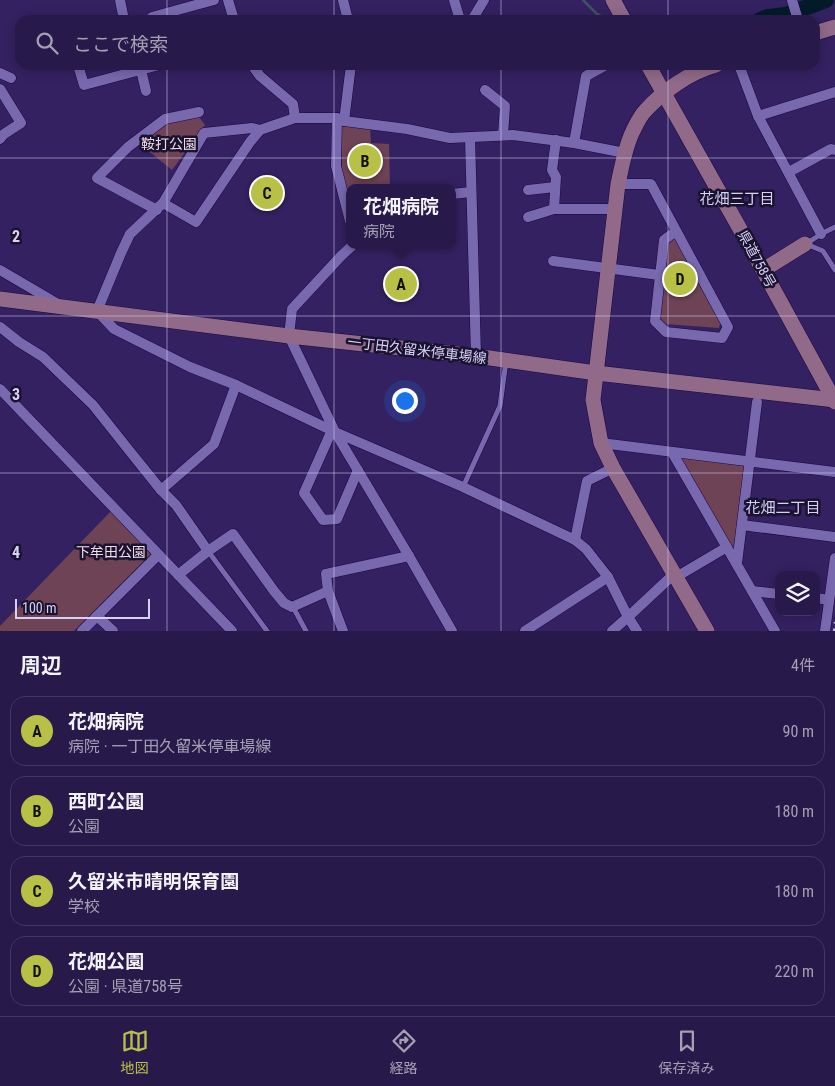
<!DOCTYPE html>
<html lang="ja">
<head>
<meta charset="utf-8">
<style>
	:root { --surface:#271949; --page:#2f2250; --text:#f1f3f6; --muted:#a4a0b4; --line:#433861; --accent:#b9c046 }
	body { margin:0; font-family:"Roboto Condensed","Noto Sans JP",sans-serif; background:var(--page); color:var(--text) }
	.controls { position:absolute; right:15px; bottom:15px; display:grid; overflow:hidden; border-radius:10px; box-shadow:0 2px 12px #0003 }
	.controls button { width:45px; height:45px; display:grid; place-items:center; padding:0; border:0; border-bottom:1px solid var(--line); background:var(--surface); color:var(--text); font:25px sans-serif }
	.scale { position:absolute; left:15px; bottom:12px; width:135px; box-sizing:border-box; padding-left:5px; border:2px solid #d7d1f8; border-top:0; font-size:14px; line-height:18px; white-space:nowrap; color:#d7d1f8; -webkit-text-stroke:4px #1a132f; paint-order:stroke }
	.you { position:absolute; left:404px; top:400px; width:18px; height:18px; margin:-12px; border:4px solid #fff; border-radius:50%; background:#1a73e8; box-shadow:0 0 0 8px #1a73e833 }
	.badge { display:grid; place-items:center; width:32px; height:32px; border-radius:50%; background:var(--accent); color:#111; font-size:16px; font-weight:700 }
	.pin { position:absolute; translate:-50% -50%; border:2px solid #fff; box-shadow:0 1px 5px #0006 }
	.popup { position:absolute; left:346px; top:184px; width:110px; height:65px; box-sizing:border-box; display:grid; place-content:center; border-radius:10px; background:var(--surface); filter:drop-shadow(0 1px 4px #0005); font-size:16px; white-space:nowrap; color:var(--muted) }
	.popup b { font-size:19px; color:var(--text) }
	.popup::after { content:''; position:absolute; left:50%; top:100%; margin-left:-10px; border:10px solid transparent; border-top-color:var(--surface) }
	.list { margin:0; padding:0; list-style:none }
	h2 { display:flex; justify-content:space-between; align-items:center; height:65px; margin:0; padding:0 20px; font-size:21px }
	h2 small { font-size:16px; font-weight:400; color:var(--muted) }
	.list li { display:grid; grid-template-columns:32px 1fr auto; gap:15px; align-items:center; box-sizing:border-box; height:70px; margin:0 10px 10px; padding:0 10px; border:1px solid var(--line); border-radius:15px }
	.list b { display:block; font-size:19px; white-space:nowrap }
	.list p { margin:0; font-size:16px; white-space:nowrap; color:var(--muted) }
	.list em { font-size:16px; font-style:normal; color:var(--muted) }
	.icon { flex:none; width:28px; height:28px; fill:none; stroke:currentColor; stroke-width:2; stroke-linecap:round; stroke-linejoin:round }
	.map { position:relative; flex:none; width:835px; height:631px; overflow:hidden }
	.search { position:absolute; background:var(--surface); box-shadow:0 2px 12px #0003; left:15px; right:15px; top:15px; height:55px; display:flex; align-items:center; gap:12px; box-sizing:border-box; padding:0 18px; border-radius:15px; color:var(--muted); font-size:19px }
	.sheet { height:385px; background:var(--surface) }
	nav { display:flex; justify-content:space-around; align-items:center; box-sizing:border-box; height:70px; border-top:1px solid var(--line); background:var(--surface); font-size:14px; color:var(--muted) }
	nav a { display:grid; justify-items:center; gap:2px }
	nav .on { color:var(--accent) }
	.map>svg:first-child { display:block }
</style>
</head>
<body>
<div class="map">
<svg width="835" height="631" viewBox="0 0 835 631">
	<rect width="100%" height="100%" fill="#342161"/>
	<g fill="#6f4356">
		<polygon points="199,117 205,125 172,170 140,144 168,121"/>
		<polygon points="342,124 370,128 371,143 389,144 390,188 350,188 350,210 342,178"/>
		<polygon points="675,238 721,320 719,328 665,324 659,316 667,243"/>
		<polygon points="678,456 747,464 735,554"/>
		<polygon points="112,510 152,553 74,631 0,631 0,626"/>
	</g>
	<g fill="none" stroke-linecap="round" stroke-linejoin="round">
		<polyline stroke="#415266" stroke-width="2.5" points="583,0 596,13 607,20"/>
		<polyline stroke="#011c28" stroke-width="16" points="760,20 768,17 786,15 826,0"/>
		<g stroke="#1d0444" stroke-width="6">
			<g id="lane">
				<polyline points="806,244 823,251 835,270"/>
				<polyline points="806,244 821,234 835,227"/>
				<polyline points="463,487 500,406 506,361"/>
				<polyline points="208,551 267,631"/>
				<polyline points="293,607 306,631"/>
			</g>
		</g>
		<g stroke="#1d0444" stroke-width="11">
			<g id="street">
				<polyline points="120,0 124,20"/>
				<polyline points="228,0 234,20"/>
				<polyline points="343,0 348,20"/>
				<polyline points="454,0 460,20"/>
				<polyline points="792,0 798,20"/>
				<polyline points="152,20 152,17 214,0"/>
				<polyline points="472,20 484,0"/>
				<polyline points="78,65 84,85 159,65"/>
				<polyline points="252,65 260,76 293,104 295,118"/>
				<polyline points="739,65 758,116 821,234"/>
				<polyline points="137,66 141,70 146,91"/>
				<polyline points="0,73 11,78"/>
				<polyline points="0,89 21,123 4,134 0,139"/>
				<polyline points="485,90 505,106 503,135"/>
				<polyline points="758,116 835,92"/>
				<polyline points="337,118 336,166 350,221"/>
				<polyline points="344,121 351,65"/>
				<polyline points="470,137 476,356"/>
				<polyline points="556,140 552,170 556,177 554,209 615,209"/>
				<polyline points="574,143 586,76 606,65"/>
				<polyline points="789,172 831,149 835,150"/>
				<polyline points="618,184 651,184 728,327 722,338 666,332 655,321 664,240 676,231"/>
				<polyline points="528,190 555,187"/>
				<polyline points="452,194 471,192"/>
				<polyline points="163,203 196,222 250,142 260,130"/>
				<polyline points="157,210 97,178 128,147 165,119 199,112"/>
				<polyline points="528,217 554,209"/>
				<polyline points="353,245 341,256 292,309 289,336 335,432 409,556 452,631"/>
				<polyline points="553,261 659,275"/>
				<polyline points="0,270 58,304"/>
				<polyline points="0,327 19,342 43,357 93,405 128,449 161,490 176,505 208,551"/>
				<polyline points="0,389 232,631"/>
				<polyline points="332,430 304,493 323,520 337,519 358,470"/>
				<polyline points="601,443 835,472"/>
				<polyline points="672,452 775,631"/>
				<polyline points="161,490 214,444 236,385"/>
				<polyline points="742,525 835,537"/>
				<polyline points="575,540 587,481 613,468"/>
				<polyline points="737,563 757,402"/>
				<polyline points="683,573 727,547"/>
				<polyline points="178,575 208,551 233,534 274,591 284,603 292,607 328,591 326,574 409,556"/>
				<polyline points="328,591 343,631"/>
				<polyline points="752,591 779,594"/>
				<polyline points="816,598 829,600"/>
				<polyline points="97,616 113,631"/>
				<polyline points="82,631 158,555"/>
				<polyline points="525,631 608,577"/>
				<polyline points="612,631 628,617 608,577 586,549 575,540 463,487 335,432 236,385 190,367 114,329 97,311 121,253 130,234 163,203 204,133 252,128 260,130 295,118 337,118 344,121 407,129 450,138 513,135 574,143 625,153"/>
				<polyline points="637,631 628,617 674,574"/>
				<polyline points="825,631 835,558"/>
			</g>
		</g>
		<g stroke="#1d0444" stroke-width="16">
			<g id="secondary">
				<polyline points="613,0 624,20"/>
				<polyline points="815,33 835,27"/>
				<polyline points="648,65 763,270 835,402"/>
				<polyline points="763,270 805,244"/>
				<polyline points="0,299 289,336 476,356 596,373 835,400"/>
				<path d="M707,631L613,468L601,443L593,400L618,184C622,166 625,147 633,131C636,125 640,116 645,111C663,91 690,72 716,65"/>
			</g>
		</g>
		<use href="#lane" stroke="#7869af" stroke-width="5"/>
		<use href="#street" stroke="#7869af" stroke-width="10"/>
		<use href="#secondary" stroke="#906a88" stroke-width="15"/>
		<polyline stroke="#bdb5e0" stroke-width="2.5" stroke-dasharray="2.5 5" stroke-linecap="butt" points="834,631 835,622"/>
	</g>
	<path fill="none" stroke="#d7d1f8" stroke-width="1" stroke-opacity="0.55" d="M167,0V20M334,0V20M501,0V20M668,0V20M167,65V631M334,65V631M501,65V631M668,65V631M0,158H835M0,316H835M0,473H835"/>
	<g text-anchor="middle" dominant-baseline="central" stroke-width="5" stroke-linejoin="round" paint-order="stroke">
		<g font-size="14" fill="#f2dce5" stroke="#1a132f">
			<text x="169" y="144">鞍打公園</text>
			<text x="111" y="552">下牟田公園</text>
		</g>
		<g font-size="14" fill="#d7d1f8" stroke="#1a132f">
			<text transform="translate(757 259) rotate(61)">県道758号</text>
			<text transform="translate(417 350) rotate(7)">一丁田久留米停車場線</text>
		</g>
		<g font-size="15" fill="#d7d1f8" stroke="#1a132f">
			<text x="737" y="199">花畑三丁目</text>
			<text x="783" y="508">花畑二丁目</text>
		</g>
	</g>
	<g font-size="16" text-anchor="middle" font-weight="bold" fill="#d7d1f8" stroke="#1a132f" stroke-width="5" stroke-linejoin="round" paint-order="stroke">
		<text x="16" y="242">2</text>
		<text x="16" y="400">3</text>
		<text x="16" y="558">4</text>
	</g>
</svg>
<div class="controls">
<button><svg class="icon" aria-label="layers" viewBox="0 0 24 24"><path d="M12 4l9 5-9 5-9-5zM3 14l9 5 9-5"/></svg></button>
</div>
<div class="scale">100 m</div>
<div class="you"></div>
<div class="pin badge" style="left:401px;top:284px">A</div>
<div class="popup"><b>花畑病院</b>病院</div>
<div class="pin badge" style="left:365px;top:161px">B</div>
<div class="pin badge" style="left:267px;top:193px">C</div>
<div class="pin badge" style="left:680px;top:279px">D</div>
<div class="search"><svg class="icon" aria-label="search" viewBox="0 0 24 24"><circle cx="10" cy="10" r="6"/><path d="M15 15l6 6"/></svg>ここで検索</div>
</div>
<section class="sheet">
<h2>周辺<small>4件</small></h2>
<ul class="list">
<li><span class="badge">A</span><div><b>花畑病院</b><p>病院 · 一丁田久留米停車場線</p></div><em>90 m</em></li>
<li><span class="badge">B</span><div><b>西町公園</b><p>公園</p></div><em>180 m</em></li>
<li><span class="badge">C</span><div><b>久留米市晴明保育園</b><p>学校</p></div><em>180 m</em></li>
<li><span class="badge">D</span><div><b>花畑公園</b><p>公園 · 県道758号</p></div><em>220 m</em></li>
</ul>
</section>
<nav>
<a class="on"><svg class="icon" aria-label="map" viewBox="0 0 24 24"><path d="M3 6l6-2 6 2 6-2v14l-6 2-6-2-6 2zM9 4v14M15 6v14"/></svg>地図</a>
<a><svg class="icon" aria-label="directions" viewBox="0 0 24 24"><path d="M12 3l9 9-9 9-9-9zM9 14v-3h6M13 9l2 2-2 2"/></svg>経路</a>
<a><svg class="icon" aria-label="saved" viewBox="0 0 24 24"><path d="M7 4h10v16l-5-4-5 4z"/></svg>保存済み</a>
</nav>
</body>
</html>
